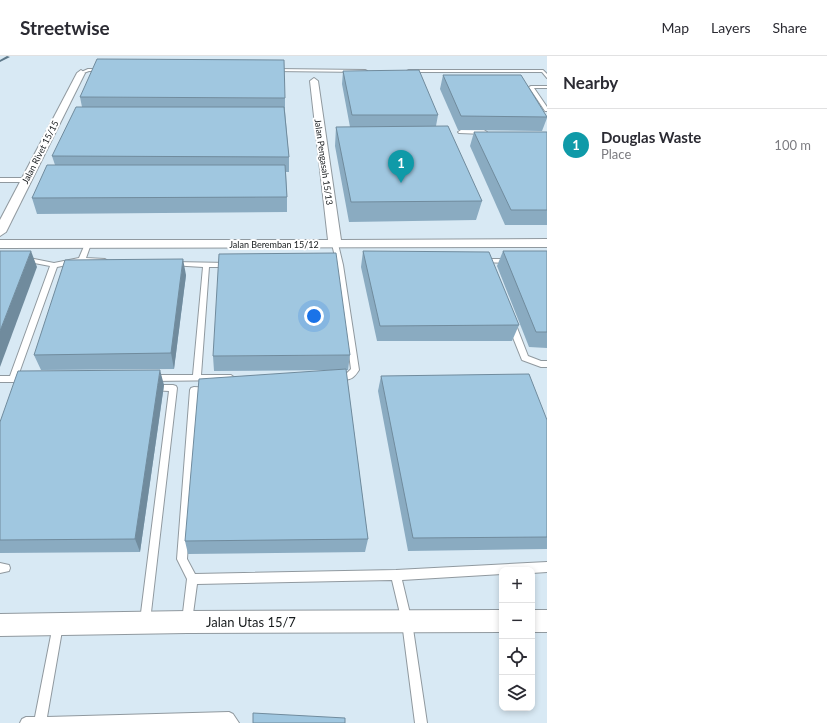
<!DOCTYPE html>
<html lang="en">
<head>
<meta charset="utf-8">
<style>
	:root { --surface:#fff; --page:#f7f7f7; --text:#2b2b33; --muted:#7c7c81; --line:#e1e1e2; --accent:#2563eb }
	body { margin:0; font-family:Lato,sans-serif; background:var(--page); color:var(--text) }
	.controls { position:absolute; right:12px; bottom:12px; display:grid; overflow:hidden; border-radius:8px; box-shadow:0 2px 6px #0003 }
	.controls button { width:36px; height:36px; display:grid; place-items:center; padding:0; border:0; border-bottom:1px solid var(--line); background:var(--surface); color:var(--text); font:20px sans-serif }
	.you { position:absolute; left:314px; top:260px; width:14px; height:14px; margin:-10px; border:3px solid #fff; border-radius:50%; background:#1a73e8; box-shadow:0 0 0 6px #1a73e833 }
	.badge { display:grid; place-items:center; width:26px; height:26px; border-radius:50%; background:var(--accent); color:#fff; font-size:13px; font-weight:700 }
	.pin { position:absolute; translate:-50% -33px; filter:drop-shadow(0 1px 2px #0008) }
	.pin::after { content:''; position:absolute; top:21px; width:14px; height:12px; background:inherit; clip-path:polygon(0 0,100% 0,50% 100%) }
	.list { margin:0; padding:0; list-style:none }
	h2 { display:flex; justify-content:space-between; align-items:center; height:52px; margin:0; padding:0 16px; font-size:17px }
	h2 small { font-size:13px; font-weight:400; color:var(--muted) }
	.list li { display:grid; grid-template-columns:26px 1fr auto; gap:12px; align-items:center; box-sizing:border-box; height:72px; padding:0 16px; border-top:1px solid var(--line) }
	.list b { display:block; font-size:15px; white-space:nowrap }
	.list p { margin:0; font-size:13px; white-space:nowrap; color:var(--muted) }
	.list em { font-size:13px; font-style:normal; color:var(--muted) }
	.icon { flex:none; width:22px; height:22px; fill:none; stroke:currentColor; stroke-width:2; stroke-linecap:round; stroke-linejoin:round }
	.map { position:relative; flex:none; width:547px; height:667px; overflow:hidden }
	header { display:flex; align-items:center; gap:24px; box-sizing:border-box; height:56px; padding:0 20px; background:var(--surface); border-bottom:1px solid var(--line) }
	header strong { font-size:19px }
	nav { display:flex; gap:22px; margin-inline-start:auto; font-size:14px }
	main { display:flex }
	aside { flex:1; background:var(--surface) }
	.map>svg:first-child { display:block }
</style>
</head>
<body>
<header>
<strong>Streetwise</strong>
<nav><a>Map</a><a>Layers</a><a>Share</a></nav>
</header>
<main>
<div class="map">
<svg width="547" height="667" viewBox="0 0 547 667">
	<rect width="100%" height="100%" fill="#eaf4fa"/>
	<path fill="#d8e9f4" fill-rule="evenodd" d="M0,0H547V667H0ZM502,514H532V652H502Z"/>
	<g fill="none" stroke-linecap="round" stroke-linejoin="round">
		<polygon fill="#5d7889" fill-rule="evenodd" points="7,0 10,1 0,6 0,4"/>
		<g stroke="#90999f" stroke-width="2">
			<g id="lane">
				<polygon points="88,13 103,13 105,14 103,15 89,15 81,18 79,17"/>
				<polygon points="275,13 365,14 367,15 365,16 273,15 273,14"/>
				<polygon points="409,14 543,14 547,18 547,22 542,16 407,16 407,15"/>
				<polygon points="531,30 547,30 547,32 534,32 547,51 547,55 545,55 529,31"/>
				<polygon points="461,74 484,74 487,76 484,78 459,77 458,76"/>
				<polygon points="0,122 25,122 28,124 25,126 0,126"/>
				<polygon points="88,186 91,188 86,202 105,203 108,205 105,207 82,206 57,211 18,320 25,320 29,323 25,326 0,326 0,320 10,320 50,210 24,205 21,203 24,201 54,207 79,202 85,188"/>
				<path d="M335,186L338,188L343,209L359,314C357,317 355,320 352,322C347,325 336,324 333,320L337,317H347L351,313L337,209L332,188Z"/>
				<polygon points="482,203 510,203 513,205 510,207 480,206 480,204"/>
				<polygon points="173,206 229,207 232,209 229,211 209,211 201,319 231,319 235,322 234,324 153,325 149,322 153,319 193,319 203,211 171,209 171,207"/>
				<polygon points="512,266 516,269 528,300 541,305 547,305 547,311 541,311 522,304 508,269"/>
				<polygon points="154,329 173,329 176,330 177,332 150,565 149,569 145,570 141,569 140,565 169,335 151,334 150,332 151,330"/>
				<polygon points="194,331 211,332 212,334 211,336 198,337 187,503 195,518 396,514 547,506 547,516 532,517 532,514 502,514 502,518 402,524 412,566 427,667 415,667 402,566 392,524 197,528 192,565 191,569 187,570 183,569 182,565 187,523 177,503 190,334 191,332"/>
				<polygon points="0,507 9,509 10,512 9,515 0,517"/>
				<polygon points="58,564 62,565 63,569 47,661 229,656 233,658 239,667 20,667 22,663 26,661 35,661 53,569 54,565"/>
			</g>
		</g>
		<g stroke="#90999f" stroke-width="2">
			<g id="street">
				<polygon points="81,14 85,17 6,176 0,180 0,164 77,17"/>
				<polygon points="314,22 318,25 341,184 547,183 547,191 0,192 0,184 328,184 310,25"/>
				<polygon points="502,554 502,576 187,577 0,580 0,558 187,555"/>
				<rect x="532" y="554" width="15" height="22"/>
			</g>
		</g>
		<use href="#lane" fill="#fff" fill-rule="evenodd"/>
		<use href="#street" fill="#fff" fill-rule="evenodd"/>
	</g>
	<g fill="#8aabc1">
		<polygon points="343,15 438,59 436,70 482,145 476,164 349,166 335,90 336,71 350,71 342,28"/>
		<polygon points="443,19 547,60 547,62 542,75 458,74 440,33"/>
		<polygon points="80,41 285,42 285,55 289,101 289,116 286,116 287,141 287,156 37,158 32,142 55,109 52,100 82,51"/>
		<polygon points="474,76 547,76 547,169 505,169 470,90"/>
		<polygon points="363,195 519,269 512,285 377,285 361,211"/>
		<polygon points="503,195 547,195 547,292 529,291 497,210"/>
		<polygon points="186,219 174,313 41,314 34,299"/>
		<polygon points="350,299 348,314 346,314 368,483 365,496 188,498 185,485 335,314 214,315 213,300"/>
		<polygon points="381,320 547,364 547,493 408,495 378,335"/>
		<polygon points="164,329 140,496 0,497 0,366"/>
	</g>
	<g fill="#708b9d">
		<polygon points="31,195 37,211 0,311 0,275"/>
		<polygon points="183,203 186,219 174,313 171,297"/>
		<polygon points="160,314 164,329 140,496 135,483"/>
	</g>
	<g fill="#a0c7e0" stroke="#708b9d">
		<polygon points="97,3 284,4 285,42 80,41"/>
		<polygon points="419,14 438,59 352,59 343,15"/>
		<polygon points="443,19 521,19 547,61 461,60"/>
		<polygon points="76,51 284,51 289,101 52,100"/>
		<polygon points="448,70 482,145 351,146 336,71"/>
		<polygon points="474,76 547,76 547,154 511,154"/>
		<polygon points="47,109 285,109 287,141 32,142"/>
		<polygon points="0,195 31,195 0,275"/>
		<polygon points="363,195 489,196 519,269 380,270"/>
		<polygon points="503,195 547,195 547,276 536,276"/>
		<polygon points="336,197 350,299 213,300 219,198"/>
		<polygon points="183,203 171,297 34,299 65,204"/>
		<polygon points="346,313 368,483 185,485 199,323"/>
		<polygon points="160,314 135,483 0,484 0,366 18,315"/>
		<polygon points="529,318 547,364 547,481 413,482 381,320"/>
		<polygon points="253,657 345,662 345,667 253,667"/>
	</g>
	<g text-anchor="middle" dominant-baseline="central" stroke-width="4" stroke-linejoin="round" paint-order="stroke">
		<g font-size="9" fill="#161a1c" stroke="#fff">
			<text transform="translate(40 96) rotate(-63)">Jalan Rivet 15/15</text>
			<text transform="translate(324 106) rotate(82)">Jalan Pengasah 15/13</text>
			<text x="274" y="188">Jalan Beremban 15/12</text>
		</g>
		<g font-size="13" fill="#161a1c" stroke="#fff">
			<text x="251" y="566">Jalan Utas 15/7</text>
		</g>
	</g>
</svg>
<div class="controls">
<button>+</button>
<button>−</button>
<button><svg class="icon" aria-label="locate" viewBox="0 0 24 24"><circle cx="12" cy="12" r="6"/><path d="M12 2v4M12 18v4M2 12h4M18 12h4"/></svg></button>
<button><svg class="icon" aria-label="layers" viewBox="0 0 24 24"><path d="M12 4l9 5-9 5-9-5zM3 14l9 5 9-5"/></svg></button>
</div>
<div class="you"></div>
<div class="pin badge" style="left:401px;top:127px;background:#0f9aa8">1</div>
</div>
<aside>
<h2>Nearby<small></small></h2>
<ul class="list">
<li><span class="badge" style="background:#0f9aa8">1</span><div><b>Douglas Waste</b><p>Place</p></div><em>100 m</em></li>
</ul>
</aside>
</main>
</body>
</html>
